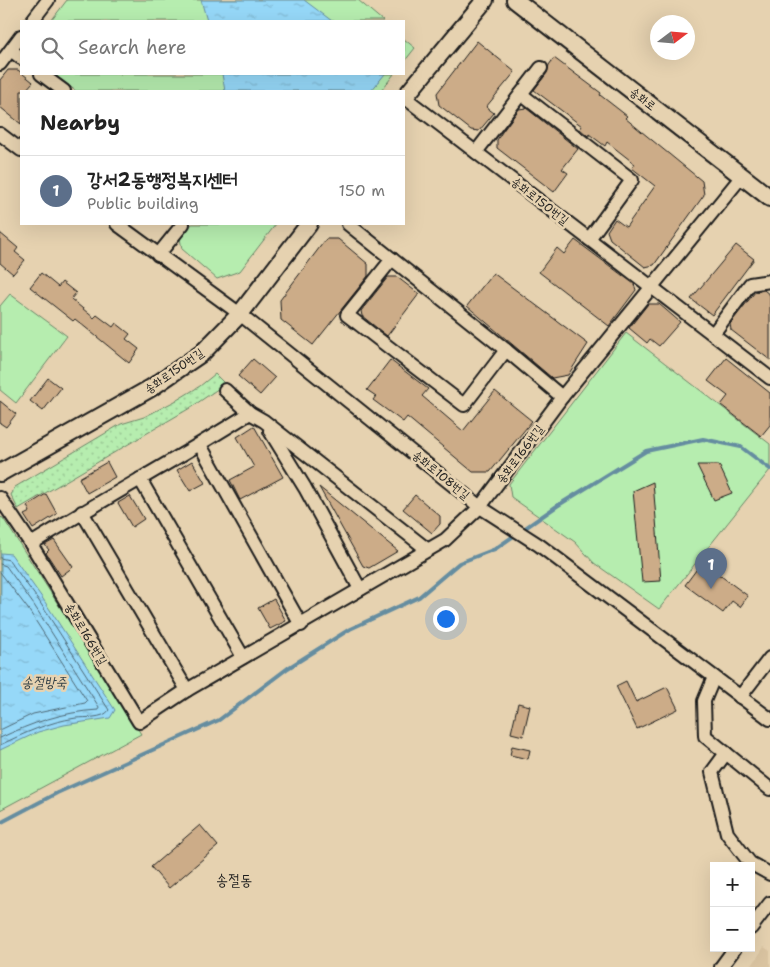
<!DOCTYPE html>
<html lang="en">
<head>
<meta charset="utf-8">
<style>
	:root { --surface:#fff; --page:#f2f2f2; --text:#222; --muted:#767676; --line:#e0e0e0; --accent:#db2777 }
	body { margin:0; font-family:"Shantell Sans","Poor Story",sans-serif; background:var(--page); color:var(--text) }
	.controls { position:absolute; right:15px; bottom:15px; display:grid; overflow:hidden; border-radius:0px; box-shadow:0 5px 20px #0002 }
	.controls button { width:45px; height:45px; display:grid; place-items:center; padding:0; border:0; border-bottom:1px solid var(--line); background:var(--surface); color:var(--text); font:25px sans-serif }
	.compass { position:absolute; left:650px; top:15px; width:45px; height:45px; border-radius:50%; background:var(--surface); box-shadow:0 5px 20px #0002; rotate:74deg }
	.you { position:absolute; left:445px; top:618px; width:18px; height:18px; margin:-12px; border:4px solid #fff; border-radius:50%; background:#1a73e8; box-shadow:0 0 0 8px #1a73e833 }
	.badge { display:grid; place-items:center; width:32px; height:32px; border-radius:50%; background:var(--accent); color:#fff; font-size:16px; font-weight:700 }
	.pin { position:absolute; translate:-50% -41px; filter:drop-shadow(0 1px 2px #0008) }
	.pin::after { content:''; position:absolute; top:26px; width:18px; height:15px; background:inherit; clip-path:polygon(0 0,100% 0,50% 100%) }
	.list { margin:0; padding:0; list-style:none }
	h2 { display:flex; justify-content:space-between; align-items:center; height:65px; margin:0; padding:0 20px; font-size:21px }
	h2 small { font-size:16px; font-weight:400; color:var(--muted) }
	.list li { display:grid; grid-template-columns:32px 1fr auto; gap:15px; align-items:center; box-sizing:border-box; height:70px; padding:0 20px; border-top:1px solid var(--line) }
	.list b { display:block; font-size:19px; white-space:nowrap }
	.list p { margin:0; font-size:16px; white-space:nowrap; color:var(--muted) }
	.list em { font-size:16px; font-style:normal; color:var(--muted) }
	.icon { flex:none; width:28px; height:28px; fill:none; stroke:currentColor; stroke-width:2; stroke-linecap:round; stroke-linejoin:round }
	.map { position:relative; flex:none; width:770px; height:967px; overflow:hidden }
	.search { position:absolute; background:var(--surface); box-shadow:0 5px 20px #0002; left:20px; top:20px; width:385px; height:55px; display:flex; align-items:center; gap:12px; box-sizing:border-box; padding:0 18px; border-radius:0px; color:var(--muted); font-size:19px }
	.panel { position:absolute; background:var(--surface); box-shadow:0 5px 20px #0002; left:20px; top:90px; width:385px; height:135px; border-radius:0px }
	.map>svg:first-child { display:block }
</style>
</head>
<body>
<div class="map">
<svg width="770" height="967" viewBox="0 0 770 967">
	<defs>
		<pattern id="grass-dots" width="8" height="8" patternUnits="userSpaceOnUse" patternTransform="scale(1.25)"><rect width="8" height="8" fill="#b6edaf"/><path d="M2 2h.1M6 6h.1" fill="none" stroke="#9ccb96" stroke-width="1.8" stroke-linecap="round"/></pattern>
		<pattern id="water-ripples" width="26" height="14" patternUnits="userSpaceOnUse" patternTransform="scale(1.25)"><rect width="26" height="14" fill="#96d8f8"/><path d="M2 4q2-2 4 0t4 0M15 11q2-2 4 0t4 0" fill="none" stroke="#81b9d4"/></pattern>
	</defs>
	<rect width="100%" height="100%" fill="#e6d2b0"/>
	<filter id="ink" filterUnits="userSpaceOnUse"><feTurbulence type="fractalNoise" baseFrequency=".02" numOctaves="2"/><feDisplacementMap in="SourceGraphic" scale="10" xChannelSelector="R" yChannelSelector="G"/><feConvolveMatrix kernelMatrix="1 2 1 2 8 2 1 2 1" color-interpolation-filters="sRGB"/></filter>
	<g filter="url(#ink)">
		<polygon fill="#dac4a1" points="764,947 770,951 770,967 751,967"/>
		<polygon fill="url(#grass-dots)" stroke="#698466" points="215,374 225,384 190,408 18,509 11,495 15,487 121,424 144,417 177,400 200,386"/>
		<g fill="#b6edaf" stroke="#698466">
			<polygon points="67,0 358,0 383,21 51,21"/>
			<polygon points="404,39 415,48 404,62"/>
			<polygon points="53,74 394,74 381,91 76,91"/>
			<polygon points="192,224 276,224 240,271 217,279 182,249 180,238"/>
			<polygon points="10,294 67,336 16,403 0,390 0,306"/>
			<polygon points="626,333 770,444 770,470 659,609 594,563 575,542 511,497 509,484"/>
			<polygon points="0,517 3,518 141,734 0,810"/>
		</g>
		<g fill="url(#water-ripples)" stroke="#658da0">
			<polygon points="201,0 304,0 332,21 207,21"/>
			<polygon points="222,74 385,74 371,91 225,91"/>
			<polygon points="1,553 11,554 43,599 115,710 110,718 64,725 38,732 0,750"/>
		</g>
		<g fill="none" stroke-linecap="round" stroke-linejoin="round">
			<g stroke="#4d6774" stroke-width="1">
				<path d="M0,558L9,560L39,601L109,710C104,719 85,717 76,718C48,722 25,733 0,745"/>
				<path d="M0,564L6,566L34,605L99,707L98,710C62,712 32,723 0,738"/>
				<polyline points="0,572 28,609 87,701 85,703 33,714 0,730"/>
			</g>
			<polyline stroke="#658da0" stroke-width="4" points="0,823 57,793 219,720 288,668 350,629 419,597 459,563 495,549 557,506 646,451 703,439 741,447 770,469"/>
		</g>
		<g fill="#ccac88" stroke="#1c1c1c">
			<polygon points="477,41 515,72 486,107 494,113 479,131 471,130 439,105 437,93"/>
			<polygon points="554,58 601,93 600,95 627,116 625,118 702,181 704,195 654,265 645,267 610,239 607,231 615,219 626,227 655,186 632,168 635,164 607,142 605,146 589,134 588,136 580,129 582,126 534,90 547,73 549,65"/>
			<polygon points="8,70 18,70 33,82 25,91 21,91 21,124 0,107 0,80"/>
			<polygon points="526,108 578,149 562,169 568,173 554,192 497,148 497,140 502,132 519,109"/>
			<polygon points="0,233 18,248 15,252 25,260 13,274 0,263"/>
			<polygon points="326,239 338,239 368,264 368,276 313,345 281,320 280,300"/>
			<polygon points="575,240 634,284 636,290 609,326 539,272 557,248 564,254"/>
			<polygon points="736,245 754,259 712,315 691,299"/>
			<polygon points="41,273 58,287 62,282 76,293 71,299 94,318 97,315 113,327 116,323 130,334 126,339 139,349 129,363 75,319 73,321 30,287"/>
			<polygon points="493,273 588,344 568,375 552,378 467,306"/>
			<polygon points="388,277 397,277 419,294 387,336 362,316 361,311"/>
			<polygon points="764,290 770,295 770,360 731,330 730,324 755,292"/>
			<polygon points="648,304 659,304 680,322 659,346 650,339 647,343 629,328"/>
			<polygon points="726,358 770,393 770,425 761,436 721,405 728,396 708,381"/>
			<polygon points="253,359 275,378 260,395 238,376"/>
			<polygon points="390,360 428,389 422,396 463,431 495,391 532,421 490,472 473,472 407,417 403,422 373,400 376,396 367,390"/>
			<polygon points="48,378 61,388 43,411 30,401"/>
			<polygon points="0,401 16,414 6,427 0,423"/>
			<polygon points="254,426 283,477 240,500 230,480 254,467 237,437"/>
			<polygon points="192,461 205,483 190,491 177,470"/>
			<polygon points="107,462 115,477 87,493 79,478"/>
			<polygon points="697,465 719,465 732,493 714,500"/>
			<polygon points="653,482 661,581 642,582 633,491"/>
			<polygon points="319,487 398,551 369,568 363,566"/>
			<polygon points="46,494 57,514 33,529 24,515 30,512 27,506"/>
			<polygon points="415,495 440,516 440,524 432,533 403,509"/>
			<polygon points="130,496 144,519 132,527 118,503"/>
			<polygon points="54,540 73,567 61,576 46,553 49,550 45,545"/>
			<polygon points="702,562 748,596 740,607 732,601 723,613 685,585"/>
			<polygon points="274,599 286,621 270,629 258,608"/>
			<polygon points="626,681 636,702 667,687 678,709 637,729 616,686"/>
			<polygon points="518,703 530,706 523,736 511,733"/>
			<polygon points="512,746 530,750 528,759 510,755"/>
			<polygon points="200,825 218,846 169,888 151,867"/>
		</g>
		<g fill="none" stroke-linecap="round" stroke-linejoin="round">
			<g stroke="#1c1c1c" stroke-width="16">
				<g id="minor">
					<polyline points="32,21 48,0"/>
					<polyline points="11,50 21,58"/>
					<polyline points="0,64 21,36"/>
					<polyline points="41,74 64,91"/>
					<polyline points="521,94 632,180 589,239"/>
					<polyline points="404,97 770,378"/>
					<polyline points="0,134 21,150"/>
					<polyline points="476,152 541,68"/>
					<polyline points="117,224 240,314 480,507 539,545 770,719"/>
					<polyline points="348,224 506,350 562,397"/>
					<polyline points="158,255 183,224"/>
					<polyline points="392,259 347,315 464,405 506,350"/>
					<polyline points="713,334 750,284 770,281"/>
					<polyline points="225,390 250,413 264,421 428,550"/>
					<polyline points="270,431 305,488 360,589"/>
					<polyline points="200,445 301,625"/>
					<polyline points="140,479 243,657"/>
					<polyline points="0,498 31,544 139,722 187,690 445,540 480,507 562,397 742,176"/>
					<polyline points="82,512 187,690"/>
					<path d="M31,544C103,499 178,459 250,413"/>
					<polyline points="714,677 704,701 705,736 770,789"/>
					<polyline points="740,697 770,658"/>
					<polyline points="726,753 712,772 727,833 750,863 770,874"/>
					<polyline points="751,928 770,903"/>
					<polyline points="721,967 735,948"/>
				</g>
			</g>
			<g stroke="#1c1c1c" stroke-width="20">
				<g id="tertiary">
					<polyline points="515,0 770,198"/>
					<polyline points="404,98 485,0"/>
					<polyline points="0,473 151,388 202,353 240,314 309,224"/>
				</g>
			</g>
			<use href="#minor" stroke="#e6d2b0" stroke-width="12"/>
			<use href="#tertiary" stroke="#e6d2b0" stroke-width="16"/>
		</g>
	</g>
	<g text-anchor="middle" dominant-baseline="central" stroke-width="5" stroke-linejoin="round" paint-order="stroke">
		<g font-size="12" fill="#1c1c1c" stroke="#e6d2b0">
			<text transform="translate(643 99) rotate(38)">송화로</text>
			<text transform="translate(540 201) rotate(38)">송화로150번길</text>
			<text transform="translate(174 371) rotate(-35)">송화로150번길</text>
			<text transform="translate(520 454) rotate(-53)">송화로166번길</text>
			<text transform="translate(441 475) rotate(39)">송화로108번길</text>
			<text transform="translate(86 634) rotate(59)">송화로166번길</text>
		</g>
		<g font-size="14" font-style="italic" fill="#344248" stroke="#e6d2b0">
			<text x="44" y="682">송절방죽</text>
		</g>
		<g font-size="15" fill="#1c1c1c" stroke="#e6d2b0">
			<text x="234" y="880">송절동</text>
		</g>
	</g>
</svg>
<div class="controls">
<button>+</button>
<button>−</button>
</div>
<svg class="compass" viewBox="-18 -18 36 36"><path d="M0-13l5 13h-10z" fill="#e53935"/><path d="M0 13l5-13h-10z" fill="#767676"/></svg>
<div class="you"></div>
<div class="pin badge" style="left:711px;top:589px;background:#5c6f8a">1</div>
<div class="search"><svg class="icon" aria-label="search" viewBox="0 0 24 24"><circle cx="10" cy="10" r="6"/><path d="M15 15l6 6"/></svg>Search here</div>
<section class="panel">
<h2>Nearby<small></small></h2>
<ul class="list">
<li><span class="badge" style="background:#5c6f8a">1</span><div><b>강서2동행정복지센터</b><p>Public building</p></div><em>150 m</em></li>
</ul>
</section>
</div>
</body>
</html>
